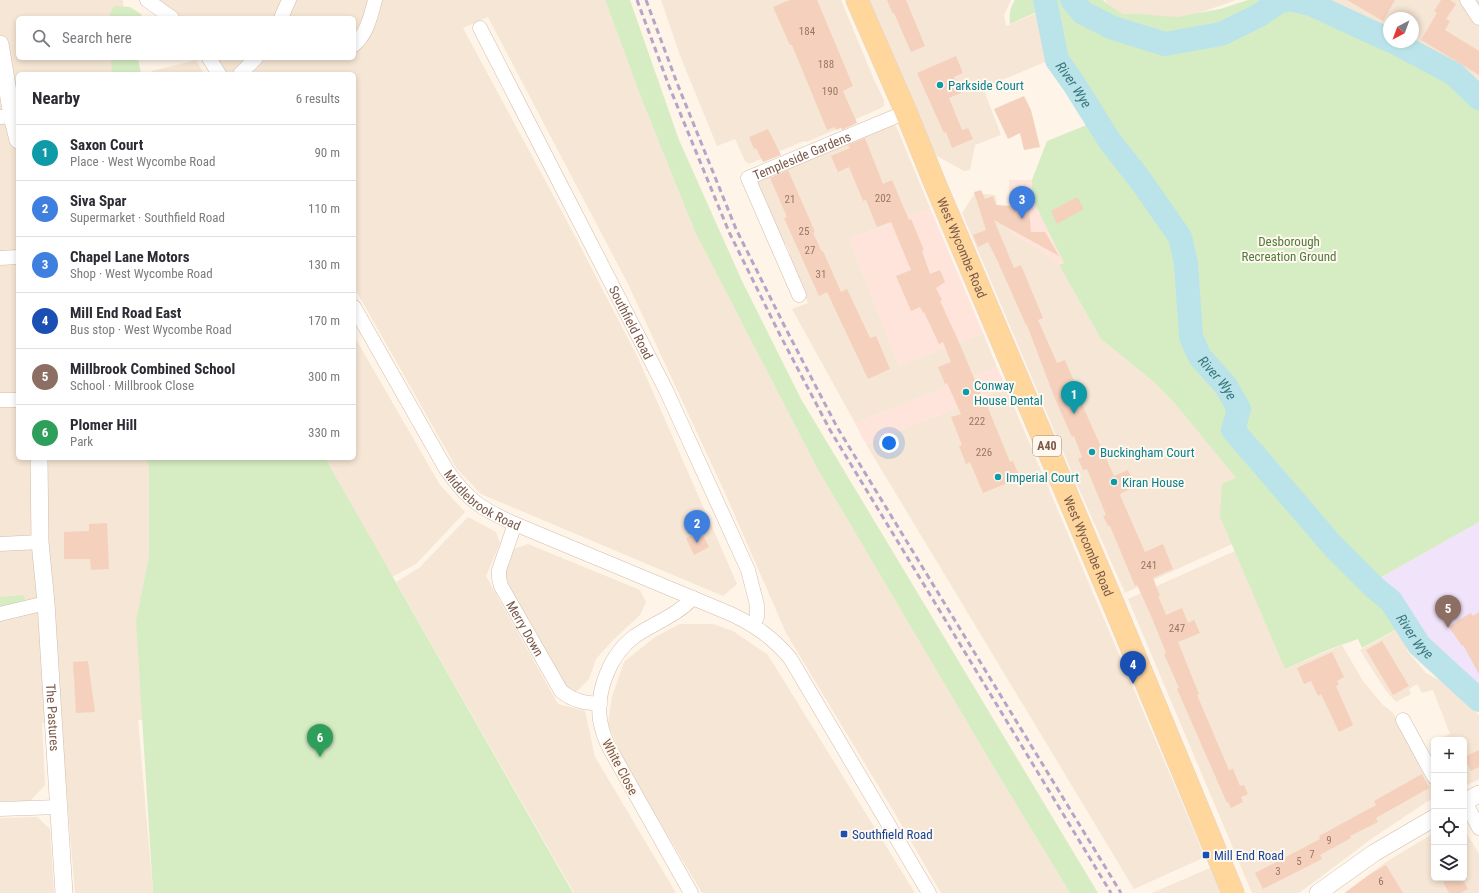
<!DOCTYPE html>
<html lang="en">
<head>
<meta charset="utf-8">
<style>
	:root { --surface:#fff; --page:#f2f2f3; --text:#2b2b33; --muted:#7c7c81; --line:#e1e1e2; --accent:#1a73e8 }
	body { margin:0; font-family:"Roboto Condensed",sans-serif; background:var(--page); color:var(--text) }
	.controls { position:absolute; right:12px; bottom:12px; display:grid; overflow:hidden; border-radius:6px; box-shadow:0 2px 6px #0003 }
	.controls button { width:36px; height:36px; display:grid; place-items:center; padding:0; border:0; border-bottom:1px solid var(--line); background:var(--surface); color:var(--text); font:20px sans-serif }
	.compass { position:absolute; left:1383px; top:12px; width:36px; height:36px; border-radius:50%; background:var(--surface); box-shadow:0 2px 6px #0003; rotate:221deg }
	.you { position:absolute; left:889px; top:443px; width:14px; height:14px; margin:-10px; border:3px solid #fff; border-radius:50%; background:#1a73e8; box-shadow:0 0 0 6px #1a73e833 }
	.badge { display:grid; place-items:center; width:26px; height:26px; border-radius:50%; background:var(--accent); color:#fff; font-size:13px; font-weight:700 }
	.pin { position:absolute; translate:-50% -33px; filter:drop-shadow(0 1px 2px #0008) }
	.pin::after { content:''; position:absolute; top:21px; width:14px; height:12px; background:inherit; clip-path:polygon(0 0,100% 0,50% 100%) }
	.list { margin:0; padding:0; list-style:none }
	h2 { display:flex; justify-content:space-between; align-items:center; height:52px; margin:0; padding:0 16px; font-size:17px }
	h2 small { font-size:13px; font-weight:400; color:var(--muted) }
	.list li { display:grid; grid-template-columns:26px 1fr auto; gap:12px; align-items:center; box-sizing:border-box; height:56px; padding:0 16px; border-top:1px solid var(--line) }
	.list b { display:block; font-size:15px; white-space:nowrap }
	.list p { margin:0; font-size:13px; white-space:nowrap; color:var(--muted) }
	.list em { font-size:13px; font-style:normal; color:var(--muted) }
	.icon { flex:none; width:22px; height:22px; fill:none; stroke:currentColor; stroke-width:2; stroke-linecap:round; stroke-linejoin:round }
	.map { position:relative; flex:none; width:1479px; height:893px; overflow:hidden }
	.search { position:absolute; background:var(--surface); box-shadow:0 2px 6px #0003; left:16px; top:16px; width:340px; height:44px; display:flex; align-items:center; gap:10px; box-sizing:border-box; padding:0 14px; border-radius:6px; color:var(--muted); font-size:15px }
	.panel { position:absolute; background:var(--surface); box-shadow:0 2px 6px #0003; left:16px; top:72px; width:340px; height:388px; border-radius:6px }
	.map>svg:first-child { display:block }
</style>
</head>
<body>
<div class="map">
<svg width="1479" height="893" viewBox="0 0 1479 893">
	<rect width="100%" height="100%" fill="#fef4e7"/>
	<g fill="#f6e6d5">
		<polygon points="0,0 123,0 124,18 18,18 18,58 126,58 127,74 18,74 18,458 190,458 172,718 138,720 153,893 75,893 61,722 42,723 45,785 30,801 0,801"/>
		<polygon points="152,0 605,0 642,100 695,232 817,468 990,761 1070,893 941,893 897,817 786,633 726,495 628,284 488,17 463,28 575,236 638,358 737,584 723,596 481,494 457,469 354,287 354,74 222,74 209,58 354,58 354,18 172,18"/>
		<polygon points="661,0 841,0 875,82 884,100 884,106 881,108 856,119 856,121 806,142 804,141 749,164 745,161 735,139 717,146 681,58"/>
		<polygon points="869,0 1011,0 1004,15 1006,26 1044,10 1046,49 1052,59 983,88 1001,135 975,145 970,170 964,171 935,155"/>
		<polygon points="1105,0 1236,0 1182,19 1122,16 1111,10"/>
		<polygon points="1310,0 1479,0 1479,95 1469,82 1452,70 1397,42 1413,42 1413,18 1389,18 1389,38"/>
		<polygon points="196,60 204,74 153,74 152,71"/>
		<polygon points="889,123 896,126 930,208 849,239 899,366 983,333 997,367 855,423 792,309 808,303 788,256 790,253 786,244 781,243 756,184 758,180"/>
		<polygon points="975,193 995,195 1001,222 1011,226 1011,232 1057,261 1101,339 1155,383 1176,405 1236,478 1220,517 1232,544 1125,593 1079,489 962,213"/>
		<polygon points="354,336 440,485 465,512 416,564 392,577 325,458 354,458"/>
		<polygon points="1006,388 1205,857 1134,889 866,444"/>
		<polygon points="468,517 496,532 500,543 486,576 558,704 585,711 595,757 676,893 574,893 396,582 419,568"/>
		<polygon points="528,544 640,590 646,602 640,615 612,641 596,659 589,679 575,693 566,688 537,634 505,581 504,571 511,550"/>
		<polygon points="1235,551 1285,669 1342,645 1363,681 1382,704 1393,713 1434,790 1434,797 1374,837 1299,893 1252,893 1128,599"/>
		<polygon points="680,624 713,624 733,631 768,655 915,893 702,893 626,765 608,724 612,697 624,662 655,637"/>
		<polygon points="1398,629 1408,652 1426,673 1452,687 1479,715 1479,779 1476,781 1464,786 1464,740 1437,740 1450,734 1433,690 1422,693 1417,684 1409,689 1411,694 1396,702 1384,688 1360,650"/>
		<polygon points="37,817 50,829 54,893 0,893 0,818"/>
		<polygon points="1464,831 1467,834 1479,854 1479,893 1344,893 1386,862 1434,833 1434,878 1464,878"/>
		<polygon points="1210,868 1221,893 1152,893"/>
	</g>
	<g fill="#fee4da">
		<polygon points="1009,180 1032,180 1032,198 1064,263 1059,265 1056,261 1011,232"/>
		<polygon points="930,208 983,333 899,366 849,239"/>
		<polygon points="997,367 1006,388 866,444 855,423"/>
	</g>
	<polygon fill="#f1e3fa" points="1479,522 1479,693 1432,650 1402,606 1378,579"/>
	<g fill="#d6edc4">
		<polygon points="605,0 630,0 679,140 742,281 801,399 1098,893 1070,893 990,761 817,468 695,232 642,100"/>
		<path d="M1015,0H1046L1048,7L1010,24C1009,14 1010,8 1015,0Z"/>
		<polygon points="1051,0 1103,0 1107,4 1123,14 1138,14 1177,17 1220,9 1248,0 1282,0 1283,5 1287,4 1292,9 1291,0 1310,0 1389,38 1389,42 1397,42 1452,70 1470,82 1479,95 1479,522 1378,579 1370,589 1399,628 1362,648 1358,639 1330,649 1285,669 1220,517 1222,484 1236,478 1176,405 1155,383 1101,339 1059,265 1064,263 1032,198 1032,180 1047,141 1094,122 1116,158 1124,154 1062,62 1057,42 1054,22 1054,11"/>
		<polygon points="114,6 130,7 141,14 142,18 110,18 110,14"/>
		<polygon points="111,58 138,58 141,74 112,74"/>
		<polygon points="146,458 325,458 573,893 153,893 136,621 149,557 149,466"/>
		<polygon points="24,595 25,602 0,608 0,597"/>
	</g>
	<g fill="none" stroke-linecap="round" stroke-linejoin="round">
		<g stroke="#bae4e9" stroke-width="24">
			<path id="s1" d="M1045,0L1057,60L1074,84L1109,140L1141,181L1180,237L1186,263L1191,337L1200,357L1226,386L1239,409L1233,430L1333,546L1375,588L1391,601L1419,645L1479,700"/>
			<polyline points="1072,0 1083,13 1113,28 1165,44 1221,34 1258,16 1280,1 1287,0"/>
			<polyline points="1294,0 1311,4 1389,40"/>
			<polyline points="1394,42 1454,74 1479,98"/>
		</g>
	</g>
	<g fill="#f5d1bd">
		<polygon points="790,0 817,0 853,86 843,91 857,123 842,130 841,128 836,130 835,127 827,130 792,45 790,45 773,7"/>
		<polygon points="887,0 906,0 925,46 911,52 894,13 893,14"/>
		<polygon points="1347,0 1395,0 1383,21"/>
		<polygon points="1441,0 1450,0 1456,4 1446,19 1450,21 1445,30 1479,51 1479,75 1421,40 1437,13 1434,11"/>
		<polygon points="956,56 963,73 954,77 961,93 949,98 962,130 968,128 973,139 952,148 946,132 944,133 917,73"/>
		<polygon points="1024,96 1031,110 1040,147 1024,150 1020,133 1008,139 994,109"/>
		<polygon points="768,129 781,155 763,162 756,148 754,149 749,137"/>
		<polygon points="865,138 883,184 892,180 909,220 911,219 924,250 922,251 930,274 940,270 945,282 936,288 942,300 940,301 958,340 985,404 986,403 1010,462 1013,461 1020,478 983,493 970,462 966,464 959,446 962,445 951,417 961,414 947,383 945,384 938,367 951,362 943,342 939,344 924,312 923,313 920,307 911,311 896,276 911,270 891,222 877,227 866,200 863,201 849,167 838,172 831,156 850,148 848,145"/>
		<polygon points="788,170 815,232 813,233 822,252 823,251 841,292 847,289 870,338 876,336 890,369 868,379 827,292 819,296 784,218 787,217 770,178"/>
		<polygon points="981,190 985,199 993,196 996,205 1029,207 1031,232 1045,232 1059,256 994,220 1014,268 1021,265 1043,318 1038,320 1057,363 1065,360 1074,381 1072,382 1114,476 1128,470 1135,487 1121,493 1121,494 1120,495 1145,552 1163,544 1173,569 1153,578 1160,596 1158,596 1166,615 1182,608 1188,623 1194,620 1200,633 1178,642 1199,694 1197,695 1229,770 1233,769 1240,786 1244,785 1248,794 1241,797 1243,802 1231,808 1228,802 1227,803 1177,689 1179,688 1164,654 1166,653 1152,618 1137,585 1135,586 1110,526 1108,526 1103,516 1106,515 1087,469 1083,470 1078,459 1082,457 1074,436 1072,437 1055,399 1027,325 1026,325 998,262 988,242 978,247 973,235 986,230 974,192"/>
		<polygon points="1077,197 1084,209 1057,224 1051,211"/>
		<polygon points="107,523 109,569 91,570 90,559 64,559 64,532 89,531 89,524"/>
		<polygon points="701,531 709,547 694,555 686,538"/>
		<polygon points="1479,612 1479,674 1463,645 1462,646 1449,627 1457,622 1457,621 1471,613 1473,616"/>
		<polygon points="1382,641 1409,686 1393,695 1366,650"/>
		<polygon points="1332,652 1344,677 1337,681 1339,685 1336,686 1353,725 1339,732 1321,694 1318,696 1311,681 1304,684 1297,668"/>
		<polygon points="88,661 95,712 76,713 73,662"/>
		<polygon points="1479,750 1479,767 1471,771 1464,757"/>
		<polygon points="1422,774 1429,788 1376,818 1378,822 1350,836 1351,838 1320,855 1322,859 1263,889 1255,873 1320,839 1319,836 1376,805 1374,801"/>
		<polygon points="1386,865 1403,893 1345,893 1369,875"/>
		<polygon points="1451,878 1462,878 1468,889 1461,893 1449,893 1443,882"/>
	</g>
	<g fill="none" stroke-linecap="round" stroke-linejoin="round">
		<g stroke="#d3bdae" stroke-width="15">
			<g id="minor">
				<polyline points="147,0 172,18"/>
				<polyline points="1467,0 1479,18"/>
				<polyline points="281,18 289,0"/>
				<path id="s2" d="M480,28L666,390L748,570L757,605V617L753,625"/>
				<path d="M354,45C367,34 371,15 375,0"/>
				<polyline points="209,58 219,74"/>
				<polyline points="240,74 256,58"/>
				<polyline points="0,117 12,116"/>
				<polyline points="0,258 18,257"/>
				<path id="s3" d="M799,295L748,178L906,112"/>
				<path id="s4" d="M354,307L446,469C468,501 482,509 515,524L731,614C756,626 772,637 790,658L929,893"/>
				<polyline points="0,400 18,400"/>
				<path id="s5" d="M515,524L499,570V578L501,586L561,691C573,701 585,703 600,704"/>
				<polyline points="0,544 40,542"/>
				<polyline points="0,614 46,603"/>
				<polyline points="1403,720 1434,777"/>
				<polyline points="1465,802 1479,828"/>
				<polyline points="0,809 59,807"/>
				<path d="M691,893L610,749C605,740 602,731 600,720C596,691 610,654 635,636C654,623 676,616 693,598"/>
			</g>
		</g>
		<g stroke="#d3bdae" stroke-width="18">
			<g id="tertiary">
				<polyline points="0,44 12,116 18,140"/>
				<path id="s6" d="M39,458L40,542L46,603L64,893"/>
				<polyline points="1464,802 1479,794"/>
				<polyline points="1318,893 1374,853 1434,818"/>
			</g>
		</g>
		<g stroke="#dcd4d0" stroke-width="23">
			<g id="primary">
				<path id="s7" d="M857,0L906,112L936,186L1113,603L1233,893"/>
			</g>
		</g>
		<use href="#minor" stroke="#fff" stroke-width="14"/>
		<use href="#tertiary" stroke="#fff" stroke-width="17"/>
		<use href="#primary" stroke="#ffd79d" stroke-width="22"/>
		<g stroke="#b6a4c9" stroke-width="3" stroke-dasharray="6 4" stroke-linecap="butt">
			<polyline points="637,0 669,86 729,232 780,335 830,430 1111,893"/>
			<polyline points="646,0 677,83 736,229 787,331 837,427 1121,893"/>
		</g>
	</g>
	<g fill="#0f9aa8" stroke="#fff8ef" stroke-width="1.5">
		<circle cx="940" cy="85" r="4"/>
		<circle cx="966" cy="392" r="4"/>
		<circle cx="1092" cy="452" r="4"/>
		<circle cx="998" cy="477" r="4"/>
		<circle cx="1114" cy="482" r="4"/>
	</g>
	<g fill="#1a4fb4" stroke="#fff8ef" stroke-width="1.5">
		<rect x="840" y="830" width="8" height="8" rx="2"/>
		<rect x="1202" y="851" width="8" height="8" rx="2"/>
	</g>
	<g text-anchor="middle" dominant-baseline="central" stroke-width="4" stroke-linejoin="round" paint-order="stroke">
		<g font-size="11" fill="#976">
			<text x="807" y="31">184</text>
			<text x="826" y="64">188</text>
			<text x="830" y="91">190</text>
			<text x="883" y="198">202</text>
			<text x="790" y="199">21</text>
			<text x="804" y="231">25</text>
			<text x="810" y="250">27</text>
			<text x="821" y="274">31</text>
			<text x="977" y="421">222</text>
			<text x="984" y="452">226</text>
			<text x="1149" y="565">241</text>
			<text x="1177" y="628">247</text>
			<text x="1329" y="840">9</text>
			<text x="1312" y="854">7</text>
			<text x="1299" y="861">5</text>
			<text x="1278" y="871">3</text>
			<text x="1381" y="881">6</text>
		</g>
		<rect fill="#fff8ef" stroke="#a2897b" stroke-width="1" x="1033" y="436" width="28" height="20" rx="3"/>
		<g font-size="12" font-weight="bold" fill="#7a5949">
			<text x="1047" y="446">A40</text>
		</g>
		<g font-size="13" fill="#0d838f" stroke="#fff8ef" text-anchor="start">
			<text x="948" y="85">Parkside Court</text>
			<text x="974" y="385">Conway<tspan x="974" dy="15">House Dental</tspan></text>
			<text x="1100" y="452">Buckingham Court</text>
			<text x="1006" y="477">Imperial Court</text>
			<text x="1122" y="482">Kiran House</text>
		</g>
		<g font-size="13" fill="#7a5949" stroke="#fff8ef">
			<text stroke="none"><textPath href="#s3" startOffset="186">Templeside Gardens</textPath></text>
			<text stroke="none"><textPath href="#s7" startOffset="269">West Wycombe Road</textPath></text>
			<text stroke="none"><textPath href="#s2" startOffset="331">Southfield Road</textPath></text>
			<text stroke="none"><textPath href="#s4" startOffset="235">Middlebrook Road</textPath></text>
			<text stroke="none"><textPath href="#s7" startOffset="593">West Wycombe Road</textPath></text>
			<text stroke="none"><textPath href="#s5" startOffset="114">Merry Down</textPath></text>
			<text stroke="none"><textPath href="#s6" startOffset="260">The Pastures</textPath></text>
			<text transform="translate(620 767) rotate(62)">White Close</text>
		</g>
		<g font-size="13" fill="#527a3d" stroke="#fff8ef">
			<text x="1289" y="241">Desborough<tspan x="1289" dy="15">Recreation Ground</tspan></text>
		</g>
		<g font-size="13" fill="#164399" stroke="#fff8ef" text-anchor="start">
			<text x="852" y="834">Southfield Road</text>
			<text x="1214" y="855">Mill End Road</text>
		</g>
		<g font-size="14" font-style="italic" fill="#3b777f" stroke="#fff8ef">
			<text stroke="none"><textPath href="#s1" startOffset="91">River Wye</textPath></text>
			<text stroke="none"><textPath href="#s1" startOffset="427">River Wye</textPath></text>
			<text stroke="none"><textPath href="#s1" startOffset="763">River Wye</textPath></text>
		</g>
	</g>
</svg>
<div class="controls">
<button>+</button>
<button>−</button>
<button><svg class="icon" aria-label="locate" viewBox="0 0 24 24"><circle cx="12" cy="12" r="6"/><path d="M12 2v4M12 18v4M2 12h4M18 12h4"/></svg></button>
<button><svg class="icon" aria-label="layers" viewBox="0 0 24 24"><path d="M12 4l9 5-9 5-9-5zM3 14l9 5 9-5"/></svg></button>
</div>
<svg class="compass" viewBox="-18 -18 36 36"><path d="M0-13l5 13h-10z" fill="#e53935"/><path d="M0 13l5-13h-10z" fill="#7c7c81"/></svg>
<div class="you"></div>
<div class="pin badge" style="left:1074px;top:414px;background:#0f9aa8">1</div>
<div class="pin badge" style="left:697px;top:543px;background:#3f7fe0">2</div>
<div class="pin badge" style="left:1022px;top:219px;background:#3f7fe0">3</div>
<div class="pin badge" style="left:1133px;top:684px;background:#1a4fb4">4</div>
<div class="pin badge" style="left:1448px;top:628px;background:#8d6e63">5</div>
<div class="pin badge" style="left:320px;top:757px;background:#2e9e5b">6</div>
<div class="search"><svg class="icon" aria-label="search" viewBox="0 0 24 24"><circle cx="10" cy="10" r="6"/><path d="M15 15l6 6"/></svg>Search here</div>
<section class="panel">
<h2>Nearby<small>6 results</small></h2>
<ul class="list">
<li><span class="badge" style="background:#0f9aa8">1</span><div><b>Saxon Court</b><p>Place · West Wycombe Road</p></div><em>90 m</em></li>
<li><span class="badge" style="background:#3f7fe0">2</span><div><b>Siva Spar</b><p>Supermarket · Southfield Road</p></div><em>110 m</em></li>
<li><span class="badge" style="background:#3f7fe0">3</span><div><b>Chapel Lane Motors</b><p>Shop · West Wycombe Road</p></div><em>130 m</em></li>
<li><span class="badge" style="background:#1a4fb4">4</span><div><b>Mill End Road East</b><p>Bus stop · West Wycombe Road</p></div><em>170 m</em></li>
<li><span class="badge" style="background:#8d6e63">5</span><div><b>Millbrook Combined School</b><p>School · Millbrook Close</p></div><em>300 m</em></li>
<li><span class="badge" style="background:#2e9e5b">6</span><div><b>Plomer Hill</b><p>Park</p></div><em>330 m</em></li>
</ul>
</section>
</div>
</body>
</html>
